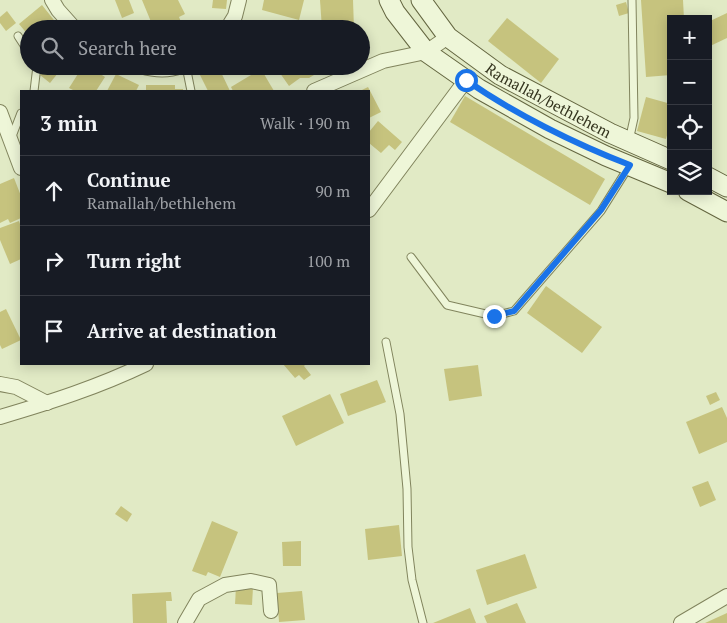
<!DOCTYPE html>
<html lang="en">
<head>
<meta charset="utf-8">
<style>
	:root { --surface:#171b24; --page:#242831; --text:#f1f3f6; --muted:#9ea1a6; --line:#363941 }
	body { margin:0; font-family:"PT Serif",serif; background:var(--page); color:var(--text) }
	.controls { position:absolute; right:15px; top:15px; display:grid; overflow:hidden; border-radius:0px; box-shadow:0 2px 12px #0003 }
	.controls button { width:45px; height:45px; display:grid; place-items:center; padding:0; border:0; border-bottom:1px solid var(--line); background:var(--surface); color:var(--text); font:25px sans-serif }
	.stop { position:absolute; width:15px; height:15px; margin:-11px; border:4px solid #1a73e8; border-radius:50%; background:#fff }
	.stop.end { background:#1a73e8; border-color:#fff; box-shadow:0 1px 5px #0008 }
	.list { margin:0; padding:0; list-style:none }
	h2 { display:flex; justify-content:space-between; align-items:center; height:65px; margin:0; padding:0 20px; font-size:21px }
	h2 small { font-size:16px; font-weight:400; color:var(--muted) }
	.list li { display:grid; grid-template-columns:32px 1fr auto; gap:15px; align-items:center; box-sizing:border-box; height:70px; padding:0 20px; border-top:1px solid var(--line) }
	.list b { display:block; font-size:19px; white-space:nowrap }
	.list p { margin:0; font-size:16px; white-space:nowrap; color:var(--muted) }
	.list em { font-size:16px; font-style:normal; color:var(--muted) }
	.icon { flex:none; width:28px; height:28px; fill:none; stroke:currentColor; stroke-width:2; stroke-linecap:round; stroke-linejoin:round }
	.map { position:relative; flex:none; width:727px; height:623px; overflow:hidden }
	.search { position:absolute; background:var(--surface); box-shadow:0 2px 12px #0003; left:20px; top:20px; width:350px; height:55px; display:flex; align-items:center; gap:12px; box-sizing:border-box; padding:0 18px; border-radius:28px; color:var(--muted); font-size:19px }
	.panel { position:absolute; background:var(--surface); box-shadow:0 2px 12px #0003; left:20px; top:90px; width:350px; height:275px; border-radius:0px }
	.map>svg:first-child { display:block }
</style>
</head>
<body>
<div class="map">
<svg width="727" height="623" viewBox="0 0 727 623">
	<rect width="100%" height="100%" fill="#e1eac5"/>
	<g fill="#c6c37e">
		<polygon points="115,0 129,0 134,13 122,18"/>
		<polygon points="142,0 178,0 185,14 179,17 184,29 154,29"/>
		<polygon points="213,0 227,0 226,9 212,8"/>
		<polygon points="264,0 304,0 299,20 262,10"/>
		<polygon points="320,0 353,0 354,29 322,29"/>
		<polygon points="641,0 683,0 684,19 671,19 671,75 646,77"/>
		<polygon points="626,2 629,13 619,16 616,5"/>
		<polygon points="42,5 61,29 29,29 29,36 19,24"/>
		<polygon points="7,11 16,23 6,31 0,23 0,17"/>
		<polygon points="727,13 727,38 708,47 708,22"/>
		<polygon points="507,18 559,59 541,83 488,41"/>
		<polygon points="47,66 50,66 58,73 50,83 40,75"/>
		<polygon points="83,66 88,66 105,77 96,91 75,91 69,88"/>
		<polygon points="218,66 230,91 208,91 200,75"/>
		<polygon points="275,66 338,66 338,69 324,69 309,78 300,78 289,86"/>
		<polygon points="261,69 274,91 233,91 231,87"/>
		<polygon points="116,74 139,85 136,91 107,91"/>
		<polygon points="146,85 175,85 175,89 183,89 183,91 146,91"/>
		<polygon points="368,87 381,112 369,118 369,91 360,91"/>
		<polygon points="465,96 605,179 590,205 450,122"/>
		<polygon points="646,97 671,104 671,120 666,139 637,131"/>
		<polygon points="378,121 402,142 395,150 389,145 381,153 369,143 369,132"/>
		<polygon points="14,178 21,196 21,218 10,223 8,219 0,223 0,184"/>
		<polygon points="19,221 21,227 21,259 10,264 0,240 0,228"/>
		<polygon points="546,286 602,327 582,353 527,313"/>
		<polygon points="6,309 21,340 2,349 0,345 0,312"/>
		<polygon points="283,364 306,364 304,366 311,375 304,380 299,375 295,378"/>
		<polygon points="478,365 482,396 449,401 444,369"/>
		<polygon points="377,380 386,402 348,416 340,394"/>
		<polygon points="716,392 720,400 710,405 706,396"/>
		<polygon points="330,394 344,423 296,446 282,416"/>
		<polygon points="722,407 727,418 727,442 699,454 686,422"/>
		<polygon points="708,481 716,500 700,507 692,487"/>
		<polygon points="121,506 132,514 127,522 115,514"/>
		<polygon points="212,521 238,532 220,577 208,572 206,576 192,571"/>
		<polygon points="399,525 402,556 368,560 365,529"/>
		<polygon points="301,541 301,566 283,566 282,542"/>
		<polygon points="525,554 537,588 487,605 476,570"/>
		<polygon points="236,587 253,587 252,605 235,604"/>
		<polygon points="302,591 305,620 279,622 277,593"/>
		<polygon points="171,592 172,601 166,601 167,623 133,623 132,594"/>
		<polygon points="517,603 526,623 487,623 484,616"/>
		<polygon points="470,608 476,623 433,623"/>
		<polygon points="727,613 727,623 705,623"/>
	</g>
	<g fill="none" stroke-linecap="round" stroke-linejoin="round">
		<g stroke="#81845d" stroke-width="9">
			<g id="lane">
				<polyline points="18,36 29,53"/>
				<polyline points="186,66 191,91"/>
				<polyline points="34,91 37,66"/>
				<polyline points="11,139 21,113"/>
				<polyline points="629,141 634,118 632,0"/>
				<polyline points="411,257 447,305 494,316 514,311 601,211 628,168"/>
				<polyline points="386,342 400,414 407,489 408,547 412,580 423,623"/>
			</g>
		</g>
		<g stroke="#81845d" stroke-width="16">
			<g id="street">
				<polyline points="52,0 58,10 75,29"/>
				<polyline points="227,29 235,16 239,0"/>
				<path d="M141,66C154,70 168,71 181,66"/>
				<polyline points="314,91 383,61 426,52 448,37"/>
				<polyline points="0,112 21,168"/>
				<polyline points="369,210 466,80"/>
				<polyline points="0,384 16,387 47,403"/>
				<path d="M0,417C51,402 98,387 146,364"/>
				<polyline points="185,623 199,599 225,585 251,581 269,585 271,611"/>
				<polyline points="681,623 727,596"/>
			</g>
		</g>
		<g stroke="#646640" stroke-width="21">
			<g id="secondary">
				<polyline points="389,0 395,12 426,52 479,89 550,129 606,156 671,183"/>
				<path id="s1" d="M421,0L448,37L500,75L610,133L671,160"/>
				<polyline points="708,177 727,187"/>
				<polyline points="688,191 727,212"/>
			</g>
		</g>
		<use href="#lane" stroke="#eef6d8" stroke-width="7"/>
		<use href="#street" stroke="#eef6d8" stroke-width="14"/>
		<use href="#secondary" stroke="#eef6d8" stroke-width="19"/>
	</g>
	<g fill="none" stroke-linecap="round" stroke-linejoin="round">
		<path stroke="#1a73e8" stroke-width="6" d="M466,80C513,113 575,144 630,165L601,210L514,311L494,316"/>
	</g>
	<g text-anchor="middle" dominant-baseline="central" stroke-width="5" stroke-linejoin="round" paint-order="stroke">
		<g font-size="15" fill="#35351f" stroke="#ebf3d4">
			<text stroke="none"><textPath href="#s1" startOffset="165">Ramallah/bethlehem</textPath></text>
		</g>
	</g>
</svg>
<div class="controls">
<button>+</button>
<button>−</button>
<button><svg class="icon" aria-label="locate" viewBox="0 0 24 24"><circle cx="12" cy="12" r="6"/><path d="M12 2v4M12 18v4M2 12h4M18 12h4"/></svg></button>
<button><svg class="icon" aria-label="layers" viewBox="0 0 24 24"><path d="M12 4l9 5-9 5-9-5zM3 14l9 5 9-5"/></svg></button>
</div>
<div class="stop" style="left:466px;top:80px"></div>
<div class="stop end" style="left:494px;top:316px"></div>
<div class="search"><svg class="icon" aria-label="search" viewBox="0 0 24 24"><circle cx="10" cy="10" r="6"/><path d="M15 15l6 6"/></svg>Search here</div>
<section class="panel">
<h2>3 min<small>Walk · 190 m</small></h2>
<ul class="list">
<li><svg class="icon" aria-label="ahead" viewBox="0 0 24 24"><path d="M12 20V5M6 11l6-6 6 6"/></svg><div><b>Continue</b><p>Ramallah/bethlehem</p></div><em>90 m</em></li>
<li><svg class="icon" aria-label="right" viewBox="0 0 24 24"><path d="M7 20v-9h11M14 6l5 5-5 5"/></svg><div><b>Turn right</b></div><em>100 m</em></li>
<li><svg class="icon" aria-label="arrive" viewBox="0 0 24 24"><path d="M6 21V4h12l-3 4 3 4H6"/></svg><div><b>Arrive at destination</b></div></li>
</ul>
</section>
</div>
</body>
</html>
